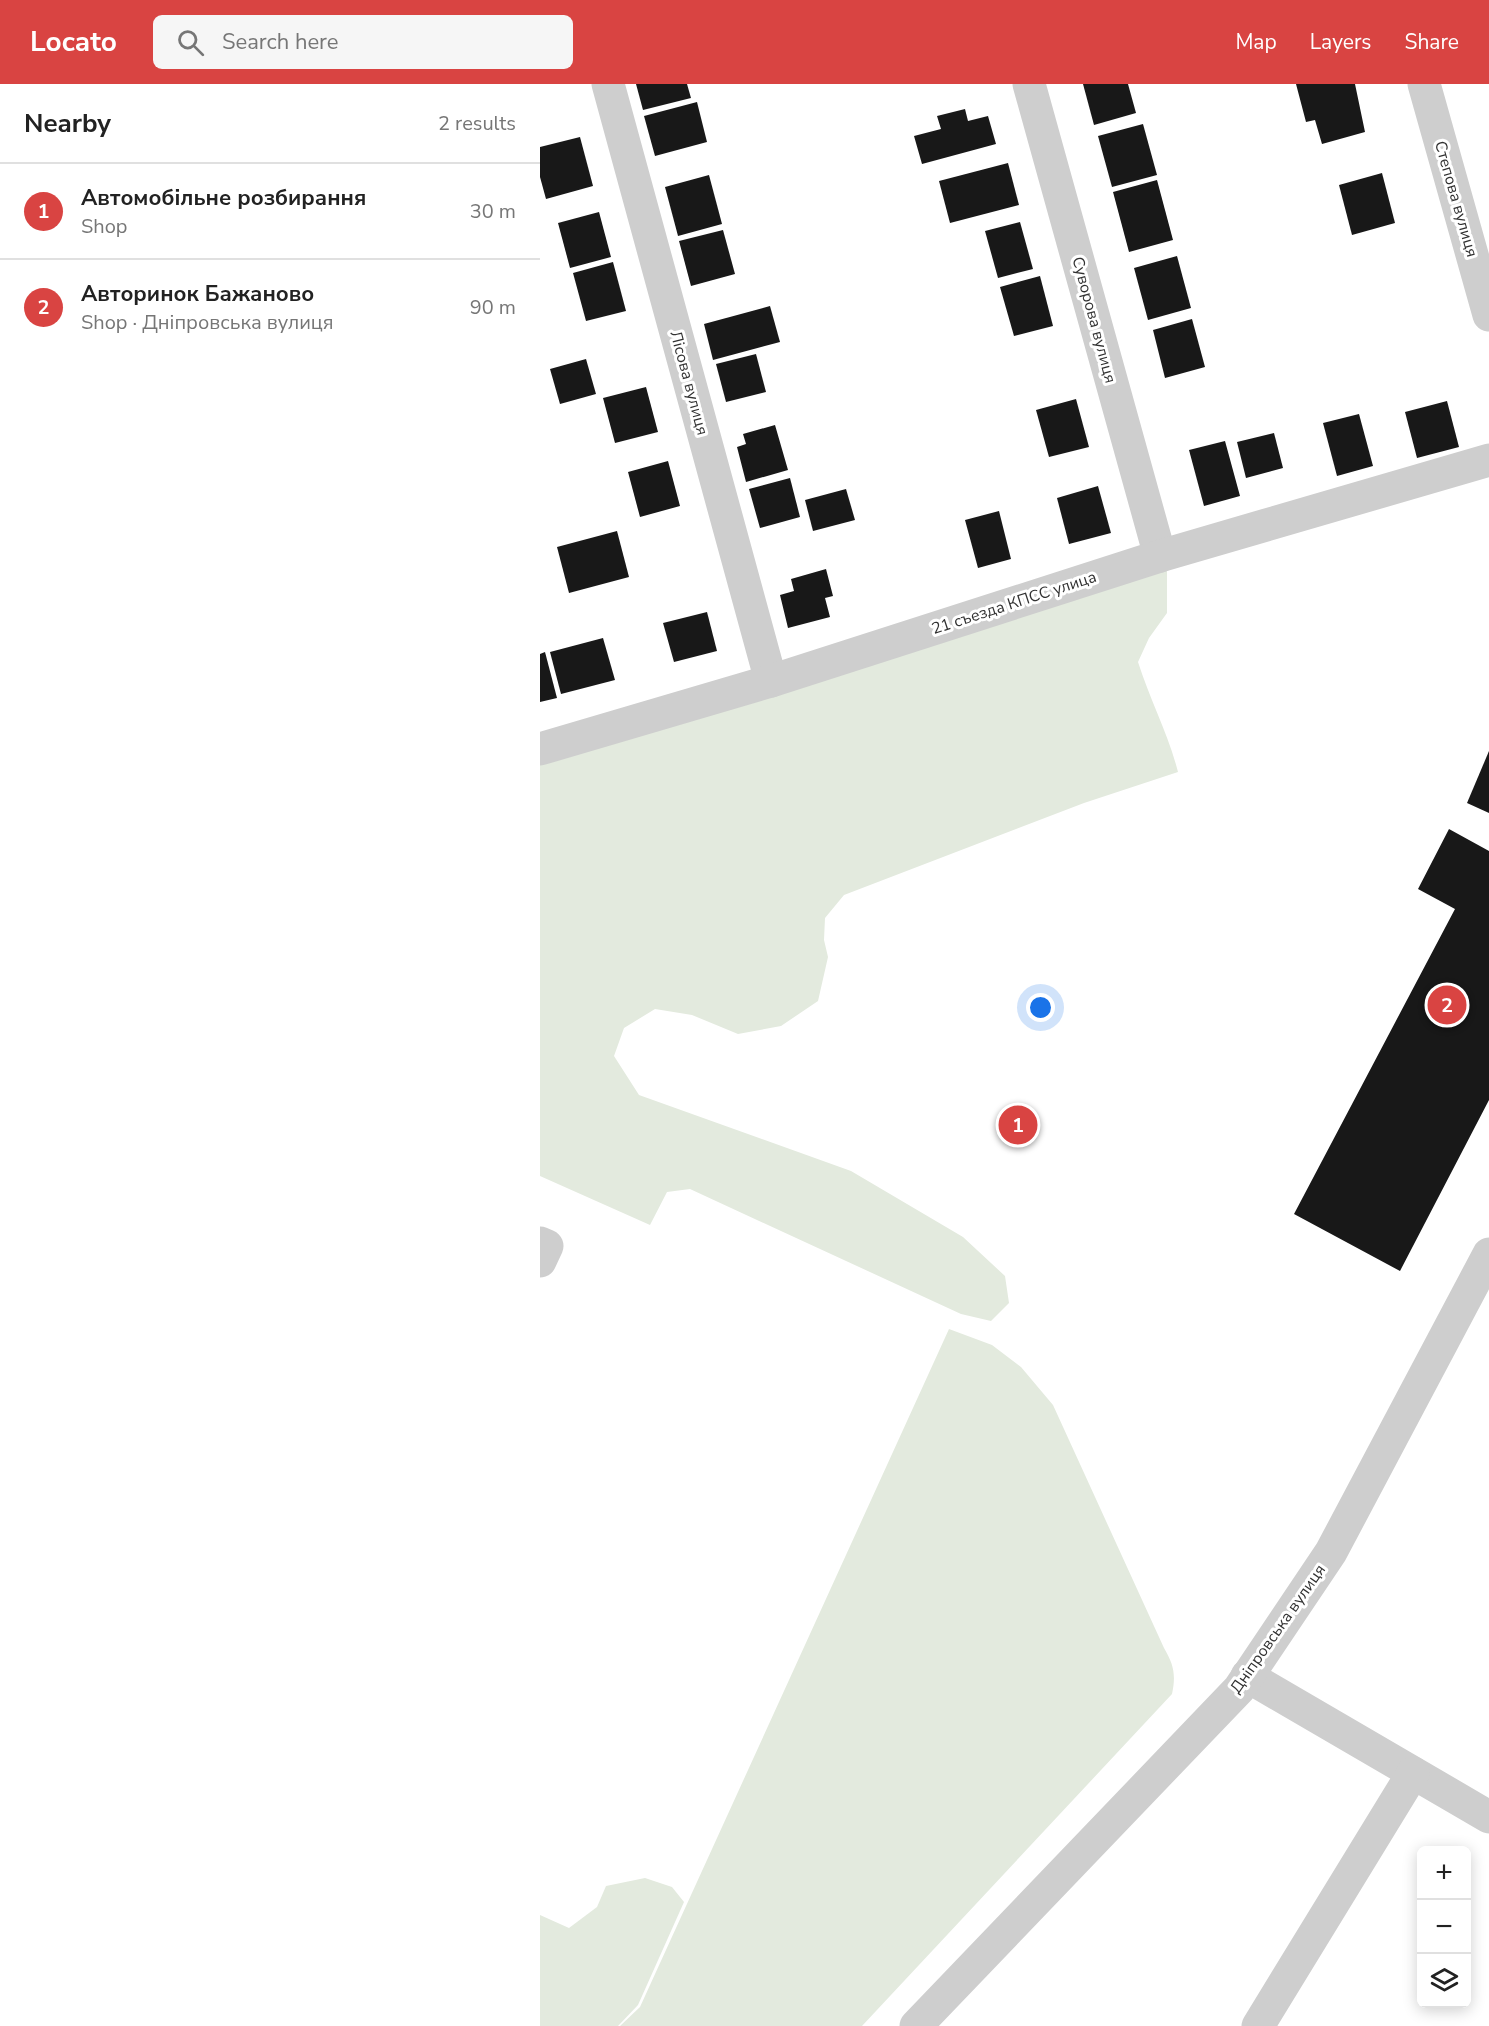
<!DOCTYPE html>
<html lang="en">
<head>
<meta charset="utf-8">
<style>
	:root { --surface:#fff; --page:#f6f6f6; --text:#222; --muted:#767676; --line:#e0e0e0; --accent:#d94442 }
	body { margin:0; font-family:"Nunito Sans",sans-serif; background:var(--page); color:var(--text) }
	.controls { position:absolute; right:18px; bottom:18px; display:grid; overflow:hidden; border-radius:9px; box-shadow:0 3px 15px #0003 }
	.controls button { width:54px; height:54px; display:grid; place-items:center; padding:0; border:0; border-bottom:2px solid var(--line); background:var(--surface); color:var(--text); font:30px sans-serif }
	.you { position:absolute; left:501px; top:924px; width:21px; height:21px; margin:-15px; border:4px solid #fff; border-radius:50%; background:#1a73e8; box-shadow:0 0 0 9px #1a73e833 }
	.badge { display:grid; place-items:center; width:39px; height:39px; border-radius:50%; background:var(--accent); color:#fff; font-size:20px; font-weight:700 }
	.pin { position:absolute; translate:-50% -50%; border:3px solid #fff; box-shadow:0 2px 6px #0006 }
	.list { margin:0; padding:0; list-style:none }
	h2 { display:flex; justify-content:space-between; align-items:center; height:78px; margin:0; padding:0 24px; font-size:26px }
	h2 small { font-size:20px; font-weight:400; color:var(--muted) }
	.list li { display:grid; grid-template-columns:39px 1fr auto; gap:18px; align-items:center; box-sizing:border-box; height:96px; padding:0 24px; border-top:2px solid var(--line) }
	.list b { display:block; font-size:22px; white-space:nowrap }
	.list p { margin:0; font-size:20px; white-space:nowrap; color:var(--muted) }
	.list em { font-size:20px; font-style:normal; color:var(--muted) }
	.icon { flex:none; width:33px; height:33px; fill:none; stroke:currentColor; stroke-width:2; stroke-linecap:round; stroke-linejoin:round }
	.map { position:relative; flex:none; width:949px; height:1942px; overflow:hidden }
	header { display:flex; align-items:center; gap:36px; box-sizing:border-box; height:84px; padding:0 30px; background:var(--accent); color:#fff }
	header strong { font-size:28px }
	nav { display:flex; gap:33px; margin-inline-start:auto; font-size:21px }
	.search { width:420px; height:54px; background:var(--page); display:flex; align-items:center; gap:15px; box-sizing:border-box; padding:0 21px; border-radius:9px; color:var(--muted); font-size:22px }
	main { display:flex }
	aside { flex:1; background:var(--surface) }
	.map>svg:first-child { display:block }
</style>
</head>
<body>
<header>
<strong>Locato</strong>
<div class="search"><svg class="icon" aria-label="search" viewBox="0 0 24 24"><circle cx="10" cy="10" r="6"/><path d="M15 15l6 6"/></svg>Search here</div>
<nav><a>Map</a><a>Layers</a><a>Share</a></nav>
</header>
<main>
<aside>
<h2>Nearby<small>2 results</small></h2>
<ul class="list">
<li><span class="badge">1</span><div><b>Автомобільне розбирання</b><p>Shop</p></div><em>30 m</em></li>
<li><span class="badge">2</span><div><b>Авторинок Бажаново</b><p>Shop · Дніпровська вулиця</p></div><em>90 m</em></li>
</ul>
</aside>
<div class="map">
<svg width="949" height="1942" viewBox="0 0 949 1942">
	<rect width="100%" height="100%" fill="#fff"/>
	<g fill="#e3eade">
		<path d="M627,480V529L609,554L598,578C610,616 628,649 638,688L544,719L304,811L285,834L284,856L288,873L278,917L241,942L198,950L152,931L115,925L84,944L74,972L99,1011L311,1087L423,1153L465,1192L469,1219L451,1237L421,1230L150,1105L127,1108L110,1141L0,1092V670Z"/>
		<path d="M409,1245L452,1261L481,1283L513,1321L624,1564C634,1581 636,1591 632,1610L322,1942H80L100,1923Z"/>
		<polygon points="105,1794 132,1803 144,1818 98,1921 78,1942 0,1942 0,1831 29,1844 57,1823 66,1802"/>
	</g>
	<g fill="#181818">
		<polygon points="96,0 147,0 151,14 103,26"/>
		<polygon points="543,0 588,0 596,29 554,41"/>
		<polygon points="756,0 815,0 825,48 782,60 775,36 766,38"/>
		<polygon points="157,18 167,58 115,72 104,32"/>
		<polygon points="425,25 428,37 448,32 456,60 382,80 374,52 401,45 397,32"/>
		<polygon points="603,40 617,91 572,103 558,52"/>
		<polygon points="40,53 53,102 6,115 0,93 0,63"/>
		<polygon points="468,79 479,121 410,139 399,97"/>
		<polygon points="842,89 855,139 812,151 799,101"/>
		<polygon points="169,91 182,140 138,152 125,103"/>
		<polygon points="617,96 633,156 589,168 573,108"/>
		<polygon points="59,128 71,173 30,184 18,139"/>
		<polygon points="480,138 493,185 458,194 445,147"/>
		<polygon points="183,146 195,190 151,202 139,157"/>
		<polygon points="637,172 651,224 608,236 594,184"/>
		<polygon points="73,178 86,227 46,237 33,189"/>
		<polygon points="500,192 513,242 474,252 460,203"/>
		<polygon points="230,222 240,258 173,276 164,240"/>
		<polygon points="652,235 665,283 625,294 613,246"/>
		<polygon points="216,270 226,308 186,318 176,280"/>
		<polygon points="46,275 56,310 20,320 10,285"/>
		<polygon points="106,303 118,348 75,359 63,314"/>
		<polygon points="536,315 549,363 509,373 496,326"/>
		<polygon points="907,317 919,363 877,374 865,328"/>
		<polygon points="819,330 833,382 797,392 783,339"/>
		<polygon points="235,341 248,386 206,398 197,363 206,360 203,350"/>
		<polygon points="734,349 743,384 706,394 697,358"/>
		<polygon points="685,357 700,412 664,422 649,366"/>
		<polygon points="128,377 140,422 100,433 88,388"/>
		<polygon points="250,394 260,433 220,444 209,405"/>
		<polygon points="558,402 571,449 529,460 517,414"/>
		<polygon points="306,405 315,436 273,447 265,416"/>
		<polygon points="459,427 471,475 438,484 425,436"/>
		<polygon points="77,447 89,493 29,509 17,463"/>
		<polygon points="286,485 293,512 285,514 290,533 248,544 240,511 254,507 251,495"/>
		<polygon points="167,528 177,567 134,578 123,539"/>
		<polygon points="63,554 75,596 21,610 10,568"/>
		<polygon points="5,568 17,614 0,618 0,570"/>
		<polygon points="949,667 949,729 927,719"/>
		<polygon points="909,745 949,767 949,1016 860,1187 754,1130 915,825 878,805"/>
	</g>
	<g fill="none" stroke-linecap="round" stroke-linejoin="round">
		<g stroke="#cecece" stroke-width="33">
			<polyline points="68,0 231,597"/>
			<polyline points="489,0 620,472"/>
			<polyline points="884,0 949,231"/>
			<polyline points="0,665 231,597 620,472 949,376"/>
			<polyline points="0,1159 7,1162 0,1177"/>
			<polyline points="707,1592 949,1733"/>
			<polyline points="376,1942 699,1605 791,1468 949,1170"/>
			<polyline points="718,1942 873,1689"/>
		</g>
	</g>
	<g text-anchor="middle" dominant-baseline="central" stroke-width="6" stroke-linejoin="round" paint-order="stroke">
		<g font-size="16" fill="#313131" stroke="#fff">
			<text transform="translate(916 115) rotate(74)">Степова вулиця</text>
			<text transform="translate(554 236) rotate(75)">Суворова вулиця</text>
			<text transform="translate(149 299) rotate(75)">Лісова вулиця</text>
			<text transform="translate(474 519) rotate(-18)">21 съезда КПСС улица</text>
			<text transform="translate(738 1545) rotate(-55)">Дніпровська вулиця</text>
		</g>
	</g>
</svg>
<div class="controls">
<button>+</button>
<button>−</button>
<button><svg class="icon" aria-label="layers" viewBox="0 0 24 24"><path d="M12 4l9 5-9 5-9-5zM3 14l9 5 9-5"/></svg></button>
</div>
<div class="you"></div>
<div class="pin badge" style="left:478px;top:1041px">1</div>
<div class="pin badge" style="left:907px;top:921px">2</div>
</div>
</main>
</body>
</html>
